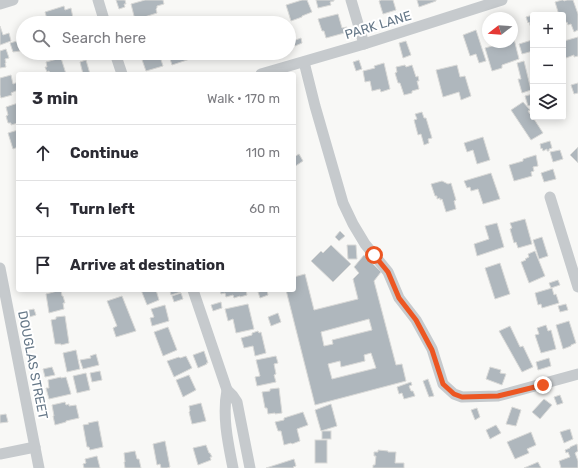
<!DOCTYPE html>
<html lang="en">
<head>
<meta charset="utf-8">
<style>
	:root { --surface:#fff; --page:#f2f2f3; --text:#2b2b33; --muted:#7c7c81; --line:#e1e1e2 }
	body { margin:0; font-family:Rubik,sans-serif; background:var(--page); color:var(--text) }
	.controls { position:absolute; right:12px; top:12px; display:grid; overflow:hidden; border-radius:4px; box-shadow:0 2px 10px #0003 }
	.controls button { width:36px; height:36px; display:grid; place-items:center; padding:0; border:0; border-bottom:1px solid var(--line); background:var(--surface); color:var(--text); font:20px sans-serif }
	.compass { position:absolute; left:482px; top:12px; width:36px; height:36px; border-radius:50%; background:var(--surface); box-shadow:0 2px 10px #0003; rotate:253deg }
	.stop { position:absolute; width:12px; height:12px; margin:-9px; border:3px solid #ec5622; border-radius:50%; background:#fff }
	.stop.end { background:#ec5622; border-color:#fff; box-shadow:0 1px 4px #0008 }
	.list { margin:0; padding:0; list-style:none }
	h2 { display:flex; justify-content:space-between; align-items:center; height:52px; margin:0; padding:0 16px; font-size:17px }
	h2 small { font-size:13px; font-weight:400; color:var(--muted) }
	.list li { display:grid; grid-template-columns:26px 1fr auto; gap:12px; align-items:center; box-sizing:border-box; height:56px; padding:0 16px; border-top:1px solid var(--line) }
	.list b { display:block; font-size:15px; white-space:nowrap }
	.list em { font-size:13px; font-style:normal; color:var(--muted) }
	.icon { flex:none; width:22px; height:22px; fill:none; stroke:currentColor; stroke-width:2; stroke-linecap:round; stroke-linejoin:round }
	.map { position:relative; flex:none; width:578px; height:468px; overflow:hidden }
	.search { position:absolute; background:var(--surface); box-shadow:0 2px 10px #0003; left:16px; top:16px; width:280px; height:44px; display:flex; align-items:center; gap:10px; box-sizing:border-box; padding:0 14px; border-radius:22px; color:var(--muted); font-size:15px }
	.panel { position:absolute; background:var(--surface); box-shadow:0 2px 10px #0003; left:16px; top:72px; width:280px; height:220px; border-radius:4px }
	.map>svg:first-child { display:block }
</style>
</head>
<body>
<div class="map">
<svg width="578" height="468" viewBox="0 0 578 468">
	<rect width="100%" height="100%" fill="#f8f8f6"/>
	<g fill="#afb7bd" stroke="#dadad8" fill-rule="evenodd">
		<polygon points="116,0 125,0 126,4 124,4 125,7 119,9"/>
		<polygon points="145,0 163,0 164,4 157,6 157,8 156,9 157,13 135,20 131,4"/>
		<polygon points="302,0 307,0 312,12 302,16 302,17 291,21 286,5"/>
		<polygon points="316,0 334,0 334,1 330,2 331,5 318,8"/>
		<polygon points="381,0 393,0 396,10 383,14 379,1"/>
		<polygon points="417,0 436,0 436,1 419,7"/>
		<polygon points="562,0 563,0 564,1 567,0 573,0 578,14 578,30 574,32 571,24 568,25 567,22 563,24 563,15 559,15 555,2"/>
		<polygon points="64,6 65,10 71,8 73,18 67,20 68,23 48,23 45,12"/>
		<polygon points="338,14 342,28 347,27 348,32 326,38 324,31 322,31 318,19"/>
		<polygon points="533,15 533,34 529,22 528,23 526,17"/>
		<polygon points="0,26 3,35 9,33 11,41 0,45"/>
		<polygon points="476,30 486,61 479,63 476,54 470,56 463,35"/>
		<polygon points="578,37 578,56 574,57 574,55 566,58 563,48 563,45 565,44 564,41"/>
		<polygon points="301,38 302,43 295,46 293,41"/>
		<polygon points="514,39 519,59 502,65 502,68 492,71 485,48 506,42 512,42 512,40"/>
		<polygon points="532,40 533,44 533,51 522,54 519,44"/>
		<polygon points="17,41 20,51 13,52 10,43"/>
		<polygon points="406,41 411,55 403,58 399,43"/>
		<polygon points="6,49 9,58 5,59 6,63 5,63 6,67 0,68 0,51"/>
		<polygon points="143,53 159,53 163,66 146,71 140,54"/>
		<polygon points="168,53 188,53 190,59 172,65"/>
		<polygon points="197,53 217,53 218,54 199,59"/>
		<polygon points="61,58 66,74 50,74 49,71 47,72 45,67 47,67 46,62"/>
		<polygon points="86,60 90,74 83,74 80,62"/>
		<polygon points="359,60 362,69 356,71 353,62"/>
		<polygon points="524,61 531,90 522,93 518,79 521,79 517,63"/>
		<polygon points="384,63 390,89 381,92 380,89 372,91 370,81 365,82 363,71 375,68 374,66"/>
		<polygon points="405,65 406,67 412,65 416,77 418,76 419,81 417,81 419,89 412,91 412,93 404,95 400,83 398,83 395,73 397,72 396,67"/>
		<polygon points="457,65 460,77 465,76 471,96 461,100 459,92 443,97 436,70"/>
		<polygon points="11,75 13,84 18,82 18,90 11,93 12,95 1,98 0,95 0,78"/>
		<polygon points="578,83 578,93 574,94 571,85"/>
		<polygon points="533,94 533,104 528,106 525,96"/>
		<polygon points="523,102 530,110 528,111 530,114 532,112 533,114 532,116 543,133 531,140 511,110"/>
		<polygon points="18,103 18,123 11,125 11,123 8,123 6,116 8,115 6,107"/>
		<polygon points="422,112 424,118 426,118 432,138 428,139 429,143 424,145 421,134 418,135 414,120 417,119 415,114"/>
		<polygon points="18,130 18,147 13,149 8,133"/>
		<polygon points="483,137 490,160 477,164 473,150 467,152 464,143"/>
		<polygon points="550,141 552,148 549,149 549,151 547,151 547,149 543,151 542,148 541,149 540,144"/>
		<polygon points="578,147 578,163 570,155"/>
		<polygon points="560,150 563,159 553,162 550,152"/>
		<polygon points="299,154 303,161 294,167 294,157"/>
		<polygon points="536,155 538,166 533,167 534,171 531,172 532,176 514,181 509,165 523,161 523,159"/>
		<polygon points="553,169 556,179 544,182 541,173"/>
		<polygon points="491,173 500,199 483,204 478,189 471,191 470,187 467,188 464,181"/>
		<polygon points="442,181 448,184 451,183 456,200 454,201 456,209 446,212 442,199 440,200 440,198 437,199 437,196 435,196 431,184"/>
		<polygon points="525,219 532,244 518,248 516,242 514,243 510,229 512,228 510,223"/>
		<polygon points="497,223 504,247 477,256 474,244 489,239 485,226"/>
		<polygon points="340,231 345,236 339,241 335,237"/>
		<polygon points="542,237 548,256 539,259 533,240"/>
		<polygon points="331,245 351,264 333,282 311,261 321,251 323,253"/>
		<polygon points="347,245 356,245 357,259 348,259"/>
		<polygon points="535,251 545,276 529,283 521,262 526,260 525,259 529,257 528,254"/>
		<path d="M364,255L381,272L374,281L396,365L402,364L406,381L315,405L286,290H294V277L305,274L314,310L358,299L353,279L359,273L354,267ZM369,319L372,330L332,340L333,344L324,346L321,332ZM371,353L376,368L332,379L328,364L340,361L341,367L365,361L364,355Z"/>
		<polygon points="500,263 510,294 495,299 485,268"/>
		<polygon points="558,280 560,285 551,288 549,283"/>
		<polygon points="552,288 554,295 556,294 559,303 542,308 541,304 538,305 535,293"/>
		<polygon points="61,290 62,296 63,296 65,303 63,303 64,309 49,313 46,294"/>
		<polygon points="141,290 156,290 159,300 147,305"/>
		<polygon points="171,290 180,290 181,292 171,295 170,291"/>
		<polygon points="220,290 246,290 247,295 240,297 240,296 234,298 233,295 226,297 225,293 221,294"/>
		<polygon points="267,290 268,295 260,298 258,292"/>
		<polygon points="181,293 183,299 174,302 172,296"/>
		<polygon points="122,296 136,331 116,337 113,328 117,326 107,301"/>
		<polygon points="221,302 222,308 213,311 211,305"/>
		<polygon points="248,304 254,329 236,333 233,319 228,321 225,309"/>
		<polygon points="566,304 568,310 560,312 558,306"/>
		<polygon points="165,305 169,321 152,326 150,318 154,317 151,309"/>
		<polygon points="34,309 36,315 26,318 24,311"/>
		<polygon points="278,313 281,322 271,326 268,317"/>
		<polygon points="65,316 69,343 61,345 61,344 55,344 51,320 56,319 56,317"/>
		<polygon points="569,321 576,343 571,345 571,346 563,349 556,325"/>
		<polygon points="546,325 548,331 551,330 556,349 541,353 535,335 539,334 537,328"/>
		<polygon points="510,326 520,347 523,346 533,367 522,372 499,331"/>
		<polygon points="168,327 177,350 163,356 154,332"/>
		<polygon points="258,331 259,333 261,332 266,353 255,356 253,346 244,348 241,338 252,335 252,333"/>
		<polygon points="76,350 80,369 67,372 63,353"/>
		<polygon points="204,351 208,363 206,363 207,364 198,368 193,355"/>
		<polygon points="96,354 99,365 83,369 80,360 91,358 90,356"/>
		<polygon points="186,356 192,368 174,377 167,361 179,357 180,358"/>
		<polygon points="276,356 278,363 274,364 276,374 274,375 276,382 257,386 255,377 260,376 256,360"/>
		<polygon points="549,358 551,366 538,370 536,362"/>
		<polygon points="52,367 55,375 45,377 43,369"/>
		<polygon points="490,367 501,370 500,373 506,374 502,385 486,379"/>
		<polygon points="100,371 102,380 92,382 90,373"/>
		<polygon points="86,373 90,390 77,393 73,376"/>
		<polygon points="189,375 196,390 183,397 176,380"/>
		<polygon points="61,377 61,378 66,377 71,394 49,399 46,388 49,388 48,380"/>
		<polygon points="428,379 434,396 429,397 423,381"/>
		<polygon points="411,382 412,385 409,386 411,391 413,391 415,396 404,399 402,393 399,394 397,387"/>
		<polygon points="279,388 282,413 275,414 275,413 268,414 267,408 265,408 262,392 270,391 270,389"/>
		<polygon points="560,395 563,403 557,405 554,397"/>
		<polygon points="544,399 552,405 540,419 532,412"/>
		<polygon points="65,402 66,405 69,404 69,406 76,405 79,418 66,421 66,422 55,425 53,416 54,416 52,405"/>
		<polygon points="201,403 206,421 192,424 189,412 190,411 189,406"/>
		<polygon points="331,404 337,426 321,431 315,410"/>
		<polygon points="512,407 521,410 516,426 506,424"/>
		<polygon points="477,408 480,417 475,420 471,410"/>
		<polygon points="303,412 308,425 297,429 300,441 292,444 291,443 284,445 281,431 278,431 275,422 284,420 284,418"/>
		<polygon points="6,414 8,422 0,423 0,415"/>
		<polygon points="98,421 103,447 90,450 89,447 87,447 83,425 89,424 88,423"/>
		<polygon points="496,425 501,433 490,439 486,430"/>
		<polygon points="570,429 573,439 564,443 560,432"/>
		<rect x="322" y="431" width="9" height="8"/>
		<polygon points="531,432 536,445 527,449 529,453 515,459 507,442"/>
		<rect x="315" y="440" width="12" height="23"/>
		<polygon points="165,441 170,467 167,468 161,468 160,464 157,465 153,444"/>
		<polygon points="577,444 578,451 575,453 578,461 578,468 561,468 559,461 570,457 568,452 566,453 565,450 570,448 570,447"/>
		<polygon points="206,445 209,453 210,453 212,457 210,457 211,460 198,465 193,448"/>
		<polygon points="378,450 388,451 388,452 396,452 395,463 404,463 404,468 373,468 373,465 375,465 376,456 374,456 374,452 378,452"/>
		<polygon points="135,451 137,459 139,459 141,468 125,468 124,462 125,462 124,453"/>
		<polygon points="97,456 100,468 84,468 83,464 86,463 85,459"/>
		<polygon points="294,459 296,466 293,467 294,468 266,468"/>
		<polygon points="538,462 541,468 524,468"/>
	</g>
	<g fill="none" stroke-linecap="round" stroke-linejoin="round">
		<g stroke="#c6cacd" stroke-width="11">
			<polyline points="98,0 105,23"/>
			<polyline points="351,0 364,44"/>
			<polyline points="0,4 13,0"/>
			<polyline points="115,53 122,74"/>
			<polyline points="304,62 315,106 343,203 353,224 365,244 388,272 399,298 416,320 432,349 443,384 454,394 462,397 498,396 578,374"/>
			<polyline points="261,74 364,44 502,0"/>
			<polyline points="550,197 578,287"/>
			<polyline points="0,268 39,468"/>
			<path d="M193,290L227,390C222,416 228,443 233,468"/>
			<polyline points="227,390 233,396 237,402 250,468"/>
			<polyline points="0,454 35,447"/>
		</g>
	</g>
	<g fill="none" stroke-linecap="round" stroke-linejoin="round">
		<polyline stroke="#ec5622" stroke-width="5" points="374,255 388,272 399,298 416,320 432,350 443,384 454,394 462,397 498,396 543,385"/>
	</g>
	<g text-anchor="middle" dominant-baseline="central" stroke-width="4" stroke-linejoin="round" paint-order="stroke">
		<g font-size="13" fill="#667888" stroke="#fff">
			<text transform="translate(378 25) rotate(-17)">PARK LANE</text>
			<text transform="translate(33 365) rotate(79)">DOUGLAS STREET</text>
		</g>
	</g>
</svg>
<div class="controls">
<button>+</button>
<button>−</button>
<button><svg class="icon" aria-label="layers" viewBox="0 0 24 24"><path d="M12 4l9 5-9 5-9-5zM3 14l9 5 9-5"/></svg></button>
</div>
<svg class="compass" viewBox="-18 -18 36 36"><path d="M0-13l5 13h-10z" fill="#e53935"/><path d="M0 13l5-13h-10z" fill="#7c7c81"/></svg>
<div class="stop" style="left:374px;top:255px"></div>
<div class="stop end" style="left:543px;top:385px"></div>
<div class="search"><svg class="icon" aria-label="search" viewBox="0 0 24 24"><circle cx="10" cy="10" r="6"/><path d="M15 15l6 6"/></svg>Search here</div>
<section class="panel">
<h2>3 min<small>Walk · 170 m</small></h2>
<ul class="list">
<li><svg class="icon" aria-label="ahead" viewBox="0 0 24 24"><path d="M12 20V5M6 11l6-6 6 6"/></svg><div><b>Continue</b></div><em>110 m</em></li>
<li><svg class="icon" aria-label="left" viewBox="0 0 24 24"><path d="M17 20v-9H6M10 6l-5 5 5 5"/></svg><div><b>Turn left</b></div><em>60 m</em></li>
<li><svg class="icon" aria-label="arrive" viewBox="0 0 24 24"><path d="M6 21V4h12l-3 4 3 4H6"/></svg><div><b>Arrive at destination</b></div></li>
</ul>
</section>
</div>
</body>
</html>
